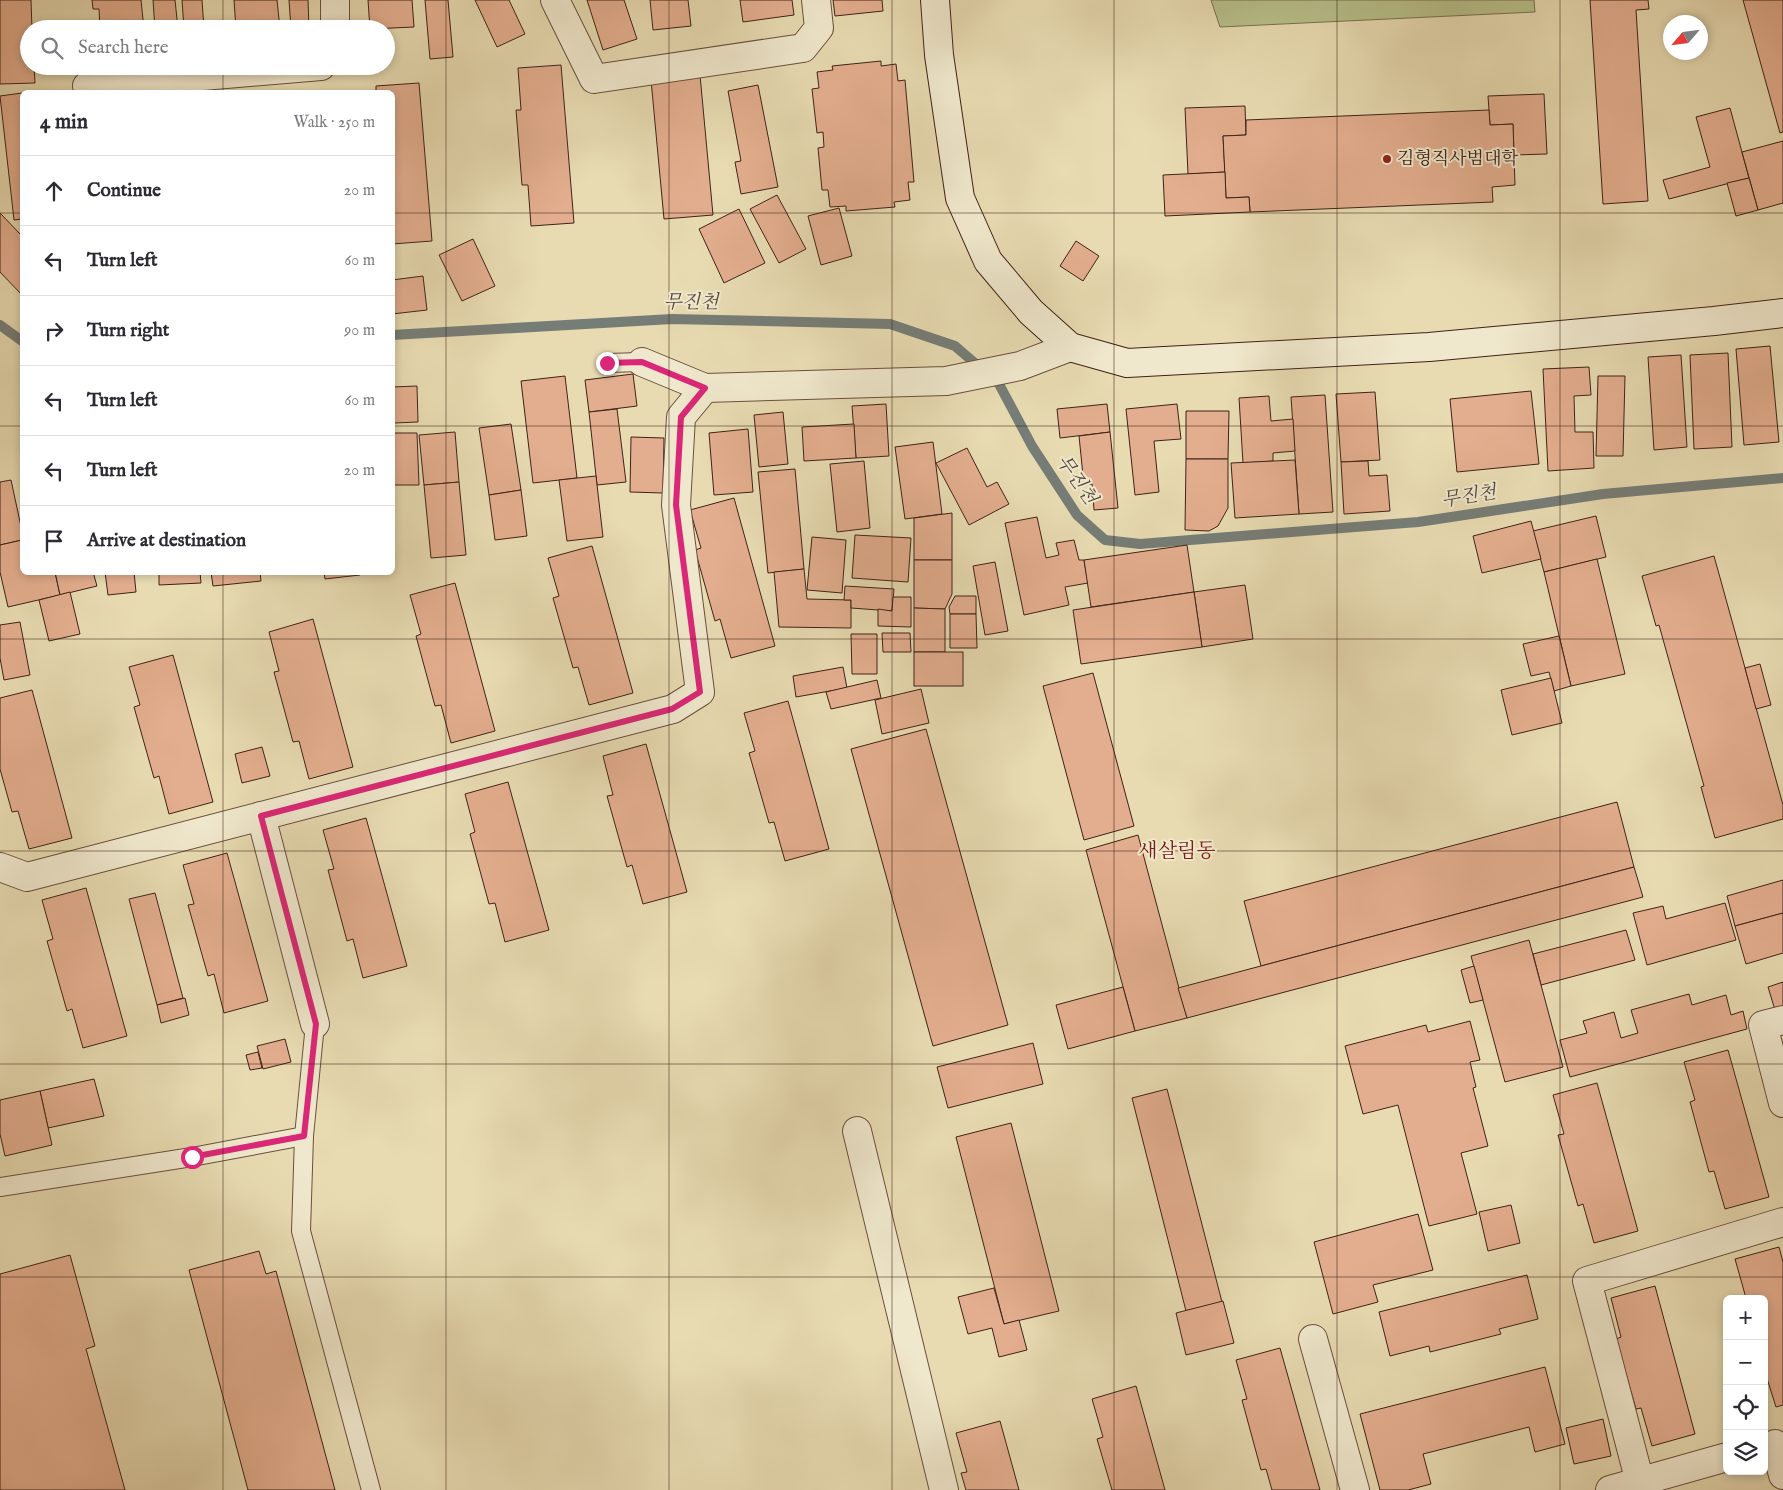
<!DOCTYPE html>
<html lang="en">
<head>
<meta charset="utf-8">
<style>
	:root { --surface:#fff; --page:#f7f7f7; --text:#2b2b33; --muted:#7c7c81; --line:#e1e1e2 }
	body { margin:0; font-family:"IM FELL English","Noto Serif KR",serif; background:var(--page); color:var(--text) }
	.controls { position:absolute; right:15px; bottom:15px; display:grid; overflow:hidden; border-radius:8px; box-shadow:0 2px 8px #0003 }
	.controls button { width:45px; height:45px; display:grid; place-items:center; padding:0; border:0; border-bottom:1px solid var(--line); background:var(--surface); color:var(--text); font:25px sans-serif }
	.compass { position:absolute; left:1663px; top:15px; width:45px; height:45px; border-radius:50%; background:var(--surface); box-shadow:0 2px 8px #0003; rotate:242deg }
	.stop { position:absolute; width:15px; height:15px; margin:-11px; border:4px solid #db2777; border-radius:50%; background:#fff }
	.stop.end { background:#db2777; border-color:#fff; box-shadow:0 1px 5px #0008 }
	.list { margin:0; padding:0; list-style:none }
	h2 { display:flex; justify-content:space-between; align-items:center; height:65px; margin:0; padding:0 20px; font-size:21px }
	h2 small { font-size:16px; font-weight:400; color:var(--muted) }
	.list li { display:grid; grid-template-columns:32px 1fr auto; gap:15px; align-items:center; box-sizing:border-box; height:70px; padding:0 20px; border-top:1px solid var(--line) }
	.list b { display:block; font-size:19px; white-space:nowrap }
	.list em { font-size:16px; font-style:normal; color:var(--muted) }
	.icon { flex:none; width:28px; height:28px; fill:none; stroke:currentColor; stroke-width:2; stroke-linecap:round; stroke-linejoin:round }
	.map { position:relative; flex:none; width:1783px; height:1490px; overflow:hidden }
	.search { position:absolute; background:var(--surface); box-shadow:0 2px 8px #0003; left:20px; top:20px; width:375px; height:55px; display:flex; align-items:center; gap:12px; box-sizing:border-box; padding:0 18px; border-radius:28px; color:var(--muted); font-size:19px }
	.panel { position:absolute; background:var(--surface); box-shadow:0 2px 8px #0003; left:20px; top:90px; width:375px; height:485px; border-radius:8px }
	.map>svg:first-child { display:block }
</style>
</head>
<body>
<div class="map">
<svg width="1783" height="1490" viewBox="0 0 1783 1490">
	<rect width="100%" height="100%" fill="#e8dbb2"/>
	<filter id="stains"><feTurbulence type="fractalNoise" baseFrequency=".004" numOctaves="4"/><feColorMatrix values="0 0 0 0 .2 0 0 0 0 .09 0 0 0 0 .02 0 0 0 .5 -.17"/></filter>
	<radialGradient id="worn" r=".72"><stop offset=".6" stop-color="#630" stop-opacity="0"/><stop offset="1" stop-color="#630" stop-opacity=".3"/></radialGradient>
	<polygon fill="#b7c08b" stroke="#7b7150" points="1211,0 1534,0 1535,12 1220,27"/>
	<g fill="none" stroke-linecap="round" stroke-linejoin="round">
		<g stroke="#767d77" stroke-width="10">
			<polyline points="0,325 22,341"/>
			<polyline points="392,335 672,319 890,324 955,346 999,384 1032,446 1077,515 1105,540 1140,544 1418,522 1603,494 1783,478"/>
		</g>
	</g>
	<g fill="#e3ae8f" stroke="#3f2216">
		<polygon points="0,0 31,0 32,29 29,29 29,66 34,66 35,83 0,84"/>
		<polygon points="92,0 141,0 144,29 100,29 99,9 93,9"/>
		<polygon points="153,0 175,0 178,29 155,29"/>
		<polygon points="182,0 202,0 204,29 184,29"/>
		<polygon points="234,0 277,0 280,29 236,29"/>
		<polygon points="289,0 308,0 309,29 291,29"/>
		<polygon points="368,0 412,0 414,27 370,29"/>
		<polygon points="425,0 448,0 453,57 430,59"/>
		<polygon points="475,0 509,0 525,34 497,47"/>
		<polygon points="587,0 624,0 637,39 603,50"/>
		<polygon points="650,0 688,0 691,26 653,30"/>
		<polygon points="740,0 792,0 794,15 743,22"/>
		<polygon points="833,0 882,0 883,11 835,16"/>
		<polygon points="1590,0 1648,0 1649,9 1636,10 1648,201 1603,204"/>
		<polygon points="1743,0 1783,0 1783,132 1780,133"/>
		<polygon points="881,61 881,66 896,64 898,81 905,80 914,182 908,182 910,200 894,202 895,207 846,211 846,206 830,207 828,190 822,190 818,148 824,147 823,132 817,133 812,89 819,88 817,72 833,70 832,66"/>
		<polygon points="561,65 574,223 531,226 528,185 522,185 516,110 521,110 518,68"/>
		<polygon points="700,75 713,215 664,219 651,80"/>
		<polygon points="419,83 432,241 392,244 392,92 376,92 376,86"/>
		<polygon points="758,85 778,187 741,194 735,162 741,161 728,91"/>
		<polygon points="22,93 22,219 14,220 0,96"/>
		<polygon points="1544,94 1547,154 1514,155 1513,124 1490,125 1488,96"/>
		<polygon points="1245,106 1246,135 1223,136 1225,172 1188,174 1185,108"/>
		<polygon points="1730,108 1749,178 1669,199 1663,180 1710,167 1696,117"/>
		<polygon points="1489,110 1490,125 1513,124 1515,185 1492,187 1493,202 1250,212 1249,197 1226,198 1223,136 1246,135 1246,120"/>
		<polygon points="1783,141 1783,203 1758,210 1742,152"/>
		<polygon points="1225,172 1226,198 1249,197 1250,212 1165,216 1163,175"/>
		<polygon points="1749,178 1758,210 1736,216 1727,183"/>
		<polygon points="777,195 806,249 779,263 750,209"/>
		<polygon points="839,208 852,256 821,265 808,216"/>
		<polygon points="739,209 765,263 724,283 699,229"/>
		<polygon points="0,213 22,236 22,295 0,272"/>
		<polygon points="473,239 495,286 462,301 439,255"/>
		<polygon points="1076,241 1099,256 1083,281 1060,266"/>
		<polygon points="423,276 427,310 392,314 392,280"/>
		<polygon points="1770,346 1779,442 1744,445 1736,349"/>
		<polygon points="1728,353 1732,447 1694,449 1690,355"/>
		<polygon points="1681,355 1687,447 1654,450 1648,357"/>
		<polygon points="1589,367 1591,395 1574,396 1575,432 1593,432 1594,468 1548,471 1543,369"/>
		<polygon points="633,374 637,406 589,412 585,380"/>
		<polygon points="565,376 577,478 533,483 521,381"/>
		<polygon points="1598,376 1625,376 1623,456 1596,456"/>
		<polygon points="417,386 418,422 394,423 392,387"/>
		<polygon points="1531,391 1539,464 1457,472 1450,399"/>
		<polygon points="1375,392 1380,460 1341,462 1336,394"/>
		<polygon points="1325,395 1333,512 1299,514 1291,397"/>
		<polygon points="1269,396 1271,421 1293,419 1295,451 1273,453 1273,461 1243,463 1239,398"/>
		<polygon points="886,404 889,456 856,458 852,406"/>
		<polygon points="1107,404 1110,432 1060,438 1057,409"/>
		<polygon points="1177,404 1181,439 1154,441 1159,492 1135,495 1126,409"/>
		<polygon points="617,409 626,482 597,485 589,412"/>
		<polygon points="1186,411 1229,411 1228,459 1186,459"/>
		<polygon points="783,412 788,464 759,467 754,415"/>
		<polygon points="511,424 521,490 489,495 479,428"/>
		<polygon points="854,424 856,458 804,461 802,427"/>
		<polygon points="748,429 753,492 714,495 709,433"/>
		<polygon points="455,432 459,482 424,485 419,435"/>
		<polygon points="1110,432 1118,508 1094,510 1092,484 1084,485 1079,436"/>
		<polygon points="392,433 417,433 419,485 392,485"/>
		<polygon points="631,437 664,438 663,493 630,492"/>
		<polygon points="933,442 942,514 905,519 895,447"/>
		<polygon points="967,448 987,487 997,482 1009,504 969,525 936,463"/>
		<polygon points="1186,459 1228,459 1228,508 1218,526 1209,531 1185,530"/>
		<polygon points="1295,460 1299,514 1235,518 1231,463"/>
		<polygon points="864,461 870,528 837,532 830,464"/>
		<polygon points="1368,461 1369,476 1387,475 1390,511 1344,514 1341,462"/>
		<polygon points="795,469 804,569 768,573 758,472"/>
		<polygon points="596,476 603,537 567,541 559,480"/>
		<polygon points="11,480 22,531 22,540 0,545 0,482"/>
		<polygon points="459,482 466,555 431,558 424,485"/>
		<polygon points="521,490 527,536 495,540 489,495"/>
		<polygon points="734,498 775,646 731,658 720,619 715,621 695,550 701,548 690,510"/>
		<polygon points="952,513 952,560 914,560 914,518"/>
		<polygon points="1596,516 1606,557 1544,572 1533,531"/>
		<polygon points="1037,517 1046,558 1059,555 1056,543 1074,540 1079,560 1084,560 1088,583 1065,587 1069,605 1024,615 1005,523"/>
		<polygon points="1531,521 1541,559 1482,573 1473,536"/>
		<polygon points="855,535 911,538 908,582 852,578"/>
		<polygon points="812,537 846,540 842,593 807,590"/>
		<polygon points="22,540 22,572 55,572 60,595 8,607 0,572 0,545"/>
		<polygon points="1187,545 1194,592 1091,607 1084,560"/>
		<polygon points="592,546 633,693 589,705 578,667 573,668 553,598 559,596 548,558"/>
		<polygon points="1714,556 1783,805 1783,819 1715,838 1701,787 1704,786 1659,625 1656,626 1642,576"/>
		<polygon points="1597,559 1625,674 1571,686 1544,572"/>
		<polygon points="914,560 952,560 952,594 945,609 914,608"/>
		<polygon points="995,562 1008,631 985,635 973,566"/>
		<polygon points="804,569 807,599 851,600 851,628 779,627 774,572"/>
		<polygon points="55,572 93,572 97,586 60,595"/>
		<polygon points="105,572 134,572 136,592 108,595"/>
		<polygon points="159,572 200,572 201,583 159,585"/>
		<polygon points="211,572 260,572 261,581 213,586"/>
		<polygon points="324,572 360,572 360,575 325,579"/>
		<polygon points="455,583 495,731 451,743 441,705 435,706 416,636 421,634 410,595"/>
		<polygon points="1245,585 1253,639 1202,647 1194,592"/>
		<polygon points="845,586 894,589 892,611 851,608 851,600 844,600"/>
		<polygon points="70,592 80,634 49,641 39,600"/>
		<polygon points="1194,592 1202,647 1081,664 1073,610"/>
		<polygon points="955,596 976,596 976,614 950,614 949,607"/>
		<polygon points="893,597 911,597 911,627 878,626 878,609 892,611"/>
		<polygon points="914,608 945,609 945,652 914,652"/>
		<polygon points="950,614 976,614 977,648 950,648"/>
		<polygon points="313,619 353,767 309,779 299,741 293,742 274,672 279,671 269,632"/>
		<polygon points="20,622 30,675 4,680 0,658 0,625"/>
		<polygon points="882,633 910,633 911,652 883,652"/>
		<polygon points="851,634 877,634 877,674 852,674"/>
		<polygon points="1559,636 1571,686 1554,691 1549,672 1531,676 1523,644"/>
		<rect x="914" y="652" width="49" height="34"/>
		<polygon points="173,655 213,802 169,814 159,776 154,778 134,707 140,705 129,667"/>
		<polygon points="1760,664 1771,705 1756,709 1745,668"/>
		<polygon points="843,667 847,688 796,697 793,676"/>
		<polygon points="1093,673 1134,826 1084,840 1043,686"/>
		<polygon points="1551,678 1562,723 1512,735 1501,690"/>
		<polygon points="877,680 881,698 831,709 826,692"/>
		<polygon points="921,689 929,723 882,734 875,700"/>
		<polygon points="32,690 72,838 29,849 18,811 12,812 0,769 0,698"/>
		<polygon points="788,701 829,849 785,861 774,822 769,823 749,753 755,751 744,713"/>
		<polygon points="926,729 1008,1025 933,1046 851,749"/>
		<polygon points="646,744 687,892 643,904 632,865 627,867 607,796 613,795 603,756"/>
		<polygon points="262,747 270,776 242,783 235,754"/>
		<polygon points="508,782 549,930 505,942 495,903 489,904 470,834 475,832 465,794"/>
		<polygon points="1617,802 1634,867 1261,966 1244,901"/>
		<polygon points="366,818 407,966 363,978 353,939 347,941 328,870 334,869 323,830"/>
		<polygon points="1138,835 1187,1018 1135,1031 1086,850"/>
		<polygon points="227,853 268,1001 224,1013 214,974 208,976 188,905 194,904 183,865"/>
		<polygon points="1634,867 1643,897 1187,1018 1178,988"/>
		<polygon points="1783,880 1783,913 1735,926 1727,896"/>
		<polygon points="86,888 127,1036 83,1048 72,1009 67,1011 47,941 53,939 42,900"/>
		<polygon points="155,893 183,998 157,1005 129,899"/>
		<polygon points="1725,903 1736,940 1647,965 1633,913 1663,906 1666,919"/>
		<polygon points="1783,913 1783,953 1746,964 1735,926"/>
		<polygon points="1626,930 1635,960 1541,985 1533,954"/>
		<polygon points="1529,940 1563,1067 1505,1082 1471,956"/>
		<polygon points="1474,966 1483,1000 1470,1003 1461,970"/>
		<polygon points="1783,982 1783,1008 1775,1010 1768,987"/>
		<polygon points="1123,987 1135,1031 1068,1049 1056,1005"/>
		<polygon points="1689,994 1692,1005 1726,995 1731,1015 1743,1011 1747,1029 1570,1077 1560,1040 1587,1033 1583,1021 1614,1012 1621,1038 1638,1033 1631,1010"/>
		<polygon points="185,998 189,1015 161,1023 157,1005"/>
		<polygon points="1470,1021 1480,1060 1470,1062 1476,1087 1473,1088 1488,1146 1461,1153 1477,1214 1429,1226 1398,1105 1363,1114 1345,1046 1426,1025 1428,1032"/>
		<polygon points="285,1039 291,1062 263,1069 257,1046"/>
		<polygon points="1033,1043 1043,1084 948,1108 937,1067"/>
		<polygon points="1728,1050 1769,1197 1725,1209 1714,1171 1709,1172 1690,1102 1695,1100 1684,1062"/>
		<polygon points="258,1052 262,1068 250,1070 246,1055"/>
		<polygon points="94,1079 104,1116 48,1128 40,1091"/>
		<polygon points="1597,1083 1638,1231 1594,1243 1583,1204 1578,1206 1558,1135 1564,1134 1553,1095"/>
		<polygon points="1167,1089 1222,1302 1186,1311 1132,1098"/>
		<polygon points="40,1091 52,1145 5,1156 0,1134 0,1100"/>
		<polygon points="1011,1123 1059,1311 1004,1324 956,1137"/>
		<polygon points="1511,1205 1520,1243 1488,1251 1479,1212"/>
		<polygon points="1418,1214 1433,1270 1373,1285 1378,1302 1333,1314 1314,1242"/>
		<polygon points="1779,1247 1783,1262 1783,1405 1776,1407 1764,1369 1764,1299 1743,1299 1746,1298 1735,1259"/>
		<polygon points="259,1251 266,1274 276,1271 335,1490 248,1490 189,1270"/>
		<polygon points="70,1255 95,1346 86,1349 125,1490 0,1490 0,1274"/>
		<polygon points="1527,1275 1538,1319 1499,1329 1501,1334 1430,1352 1429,1346 1390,1356 1379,1312"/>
		<polygon points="1655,1286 1695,1434 1652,1446 1641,1408 1636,1409 1616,1339 1621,1337 1611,1298"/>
		<polygon points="994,1288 1004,1324 1019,1320 1027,1350 999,1357 992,1328 968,1334 958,1297"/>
		<polygon points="1223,1301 1234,1343 1186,1355 1176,1313"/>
		<polygon points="1280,1348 1320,1490 1272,1490 1266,1469 1261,1470 1242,1400 1247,1399 1236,1360"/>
		<polygon points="1545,1367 1565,1444 1535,1452 1529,1427 1423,1454 1431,1484 1408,1490 1380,1490 1360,1414"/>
		<polygon points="1136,1386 1165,1490 1112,1490 1097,1439 1103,1437 1092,1399"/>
		<polygon points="1603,1419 1611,1456 1574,1464 1566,1428"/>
		<polygon points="1000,1421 1019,1490 966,1490 961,1473 967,1472 956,1433"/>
	</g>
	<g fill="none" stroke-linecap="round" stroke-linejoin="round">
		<g stroke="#69503d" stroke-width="20">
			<g id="lane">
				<polyline points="607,363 642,362"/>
				<polyline points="304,1136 301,1231 371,1490"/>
				<polyline points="0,1187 192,1157 304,1136 315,1024"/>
			</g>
		</g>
		<g stroke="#69503d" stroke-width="30">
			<g id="street">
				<polyline points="335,0 335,29"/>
				<polyline points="555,0 594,79 803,48 819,28 816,0"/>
				<polyline points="87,86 321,66"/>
				<polyline points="642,362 705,388 946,381 1020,366 1070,347"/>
				<polyline points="261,816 315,1024"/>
				<polyline points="0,867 27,877 673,709 700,692 676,505 681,417 705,388"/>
				<polyline points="1783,1020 1763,1025 1783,1103"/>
				<polyline points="857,1131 944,1490"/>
				<polyline points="1313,1339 1355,1490"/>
				<polyline points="1775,1444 1783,1475"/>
				<polyline points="1640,1482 1587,1281 1783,1222"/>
				<polyline points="1610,1490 1727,1457"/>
			</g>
		</g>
		<g stroke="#3f2216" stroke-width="30">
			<polyline id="secondary" points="935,0 939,55 960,198 988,261 1031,312 1070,347 1127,363 1429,347 1714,321 1783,313"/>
		</g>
		<use href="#lane" stroke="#f0e8cd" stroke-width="18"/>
		<use href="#street" stroke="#f0e8cd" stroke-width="28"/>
		<use href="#secondary" stroke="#f0e8cd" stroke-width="28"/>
	</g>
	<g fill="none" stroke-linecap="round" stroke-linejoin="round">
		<polyline stroke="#db2777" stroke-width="6" points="192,1157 304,1136 316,1024 261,816 672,709 700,692 676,505 681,417 705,388 642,362 607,363"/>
	</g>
	<path fill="none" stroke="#3f2216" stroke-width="1" stroke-opacity="0.55" d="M223,0V29M446,0V1490M669,0V1490M892,0V1490M1114,0V1490M1337,0V1490M1560,0V1490M223,66V92M0,213H22M392,213H1783M0,426H22M392,426H1783M223,572V1490M0,639H1783M0,851H1783M0,1064H1783M0,1277H1783"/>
	<circle fill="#8f2418" stroke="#f0e8cd" stroke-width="2" cx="1387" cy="159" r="5"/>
	<g text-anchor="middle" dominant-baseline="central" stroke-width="4" stroke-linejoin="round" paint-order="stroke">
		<g font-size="18" fill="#3f2216" stroke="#f0e8cd" text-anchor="start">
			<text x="1397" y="159">김형직사범대학</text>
		</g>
		<g font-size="19" font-style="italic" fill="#56483e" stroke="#f0e8cd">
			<text x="691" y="303">무진천</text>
			<text transform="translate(1076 480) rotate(55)">무진천</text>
			<text transform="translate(1469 497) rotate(-9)">무진천</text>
		</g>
		<g font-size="20" fill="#7a1f14" stroke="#f0e8cd">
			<text x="1177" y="851">새살림동</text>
		</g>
	</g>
	<rect width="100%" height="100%" filter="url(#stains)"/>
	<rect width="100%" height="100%" fill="url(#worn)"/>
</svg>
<div class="controls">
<button>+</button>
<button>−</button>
<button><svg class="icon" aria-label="locate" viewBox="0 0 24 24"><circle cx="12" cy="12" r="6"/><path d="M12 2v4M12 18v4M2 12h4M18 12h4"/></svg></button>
<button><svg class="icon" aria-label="layers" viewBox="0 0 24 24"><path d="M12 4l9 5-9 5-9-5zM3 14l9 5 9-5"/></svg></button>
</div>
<svg class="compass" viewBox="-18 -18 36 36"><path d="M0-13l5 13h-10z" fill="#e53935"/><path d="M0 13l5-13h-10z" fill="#7c7c81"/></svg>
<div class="stop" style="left:192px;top:1157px"></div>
<div class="stop end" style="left:607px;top:363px"></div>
<div class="search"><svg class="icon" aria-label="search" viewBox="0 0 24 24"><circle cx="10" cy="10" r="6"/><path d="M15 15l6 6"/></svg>Search here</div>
<section class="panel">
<h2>4 min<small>Walk · 250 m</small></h2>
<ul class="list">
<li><svg class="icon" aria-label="ahead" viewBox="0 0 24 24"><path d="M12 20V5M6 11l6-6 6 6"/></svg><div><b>Continue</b></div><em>20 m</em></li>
<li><svg class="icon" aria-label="left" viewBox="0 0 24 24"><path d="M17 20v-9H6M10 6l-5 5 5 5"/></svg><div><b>Turn left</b></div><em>60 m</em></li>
<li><svg class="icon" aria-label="right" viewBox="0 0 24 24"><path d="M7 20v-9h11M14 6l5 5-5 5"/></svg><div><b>Turn right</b></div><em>90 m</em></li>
<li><svg class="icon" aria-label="left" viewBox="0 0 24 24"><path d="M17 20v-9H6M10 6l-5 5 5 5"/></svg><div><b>Turn left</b></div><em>60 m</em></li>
<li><svg class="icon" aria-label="left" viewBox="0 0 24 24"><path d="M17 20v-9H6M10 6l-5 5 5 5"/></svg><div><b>Turn left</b></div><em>20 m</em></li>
<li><svg class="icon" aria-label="arrive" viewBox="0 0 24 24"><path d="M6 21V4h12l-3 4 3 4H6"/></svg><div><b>Arrive at destination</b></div></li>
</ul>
</section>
</div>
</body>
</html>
